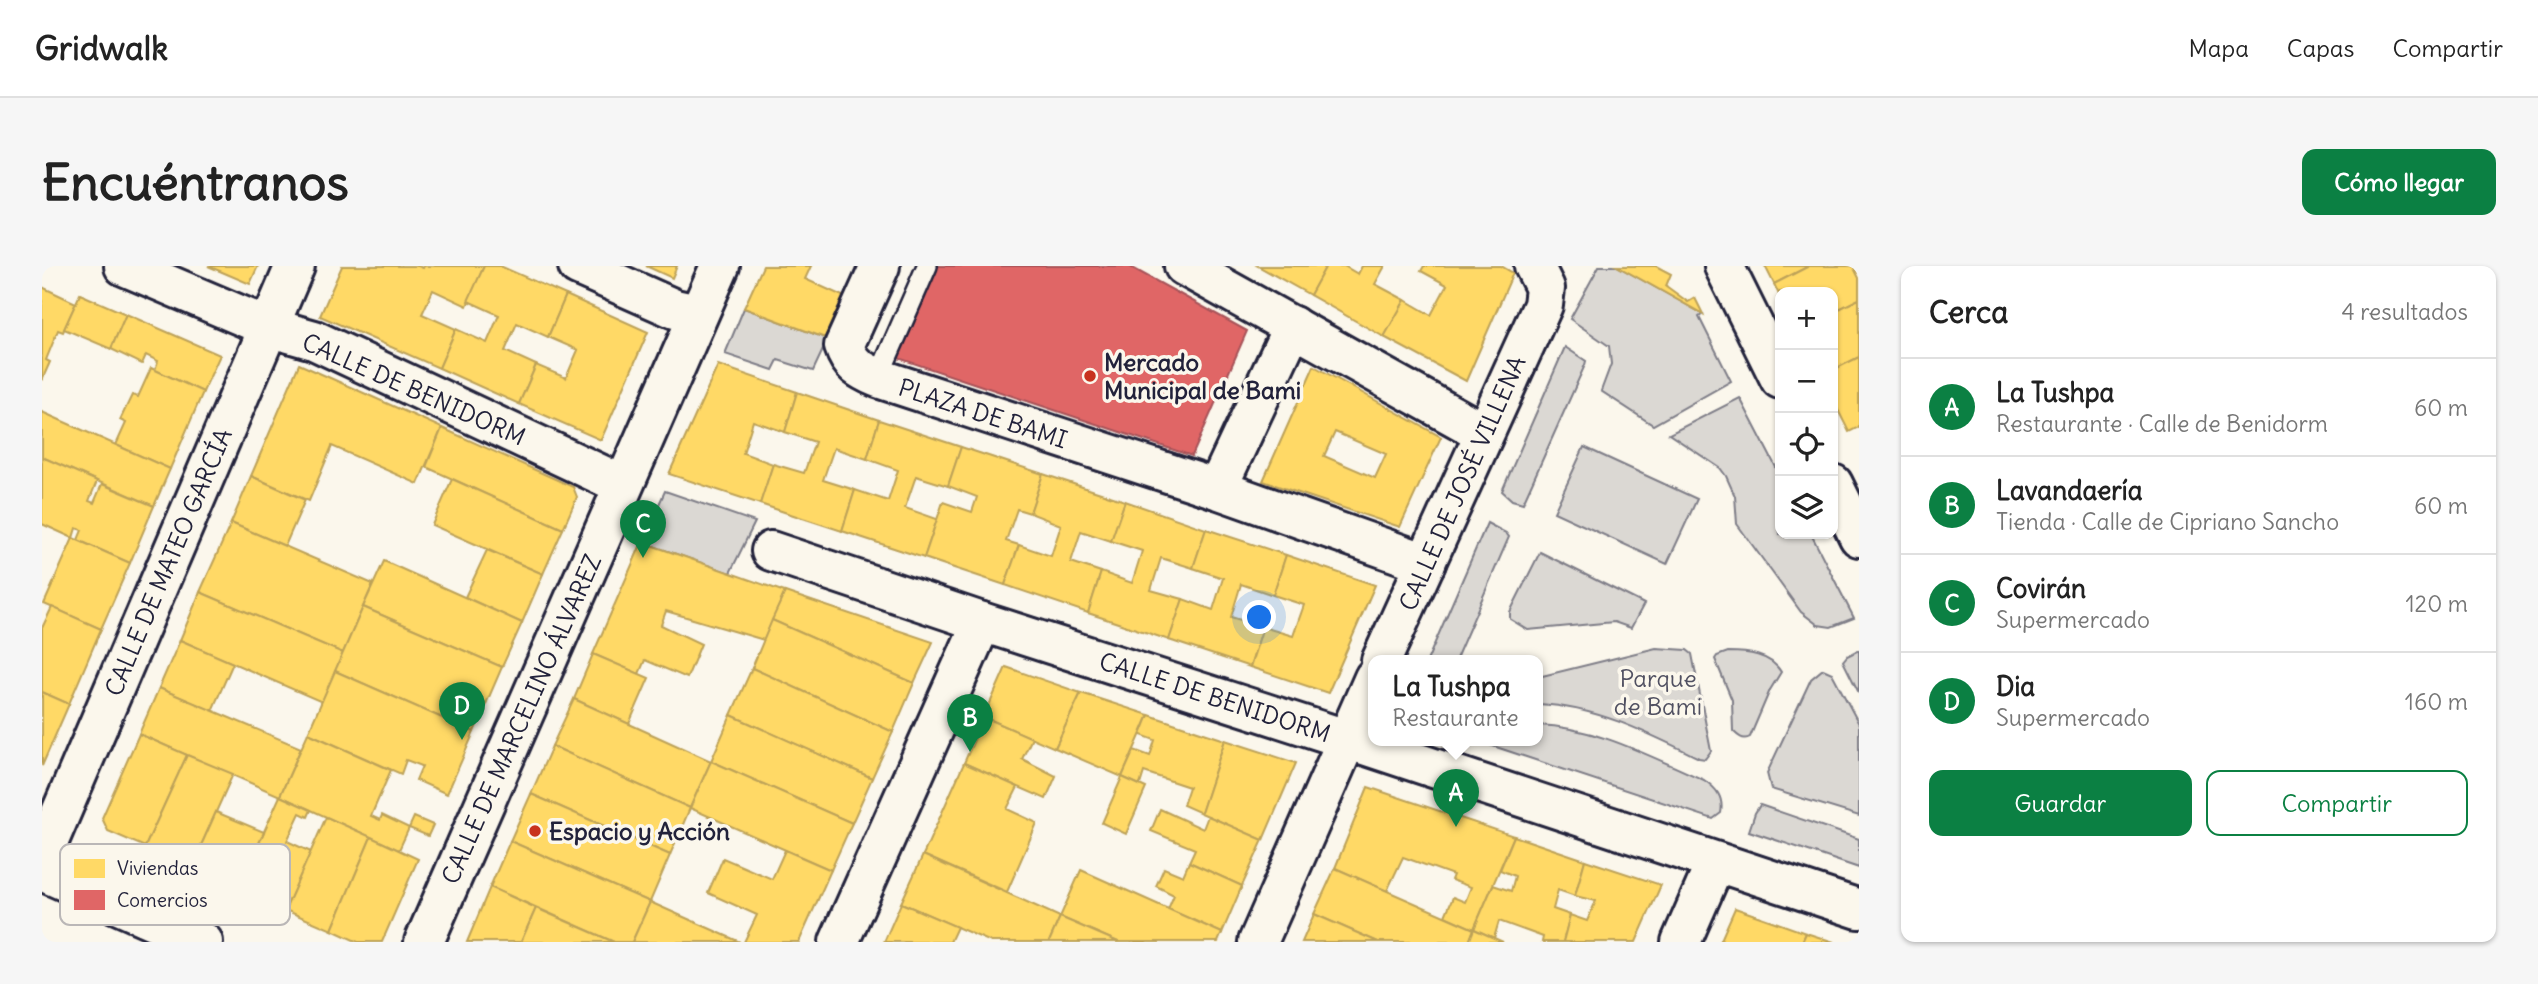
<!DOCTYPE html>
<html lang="es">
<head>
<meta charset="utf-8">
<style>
	:root { --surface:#fff; --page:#f6f6f6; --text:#222; --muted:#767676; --line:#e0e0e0; --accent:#0b8043 }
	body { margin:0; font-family:Delius,sans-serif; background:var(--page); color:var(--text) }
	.controls { position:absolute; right:21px; top:21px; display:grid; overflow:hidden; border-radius:14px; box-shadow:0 2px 5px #0004 }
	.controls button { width:63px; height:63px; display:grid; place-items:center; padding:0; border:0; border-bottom:2px solid var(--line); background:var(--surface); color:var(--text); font:35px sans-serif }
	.you { position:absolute; left:1218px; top:352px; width:24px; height:24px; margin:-18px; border:5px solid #fff; border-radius:50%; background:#1a73e8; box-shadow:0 0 0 10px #1a73e833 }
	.badge { display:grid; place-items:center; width:46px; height:46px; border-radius:50%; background:var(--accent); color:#fff; font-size:23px; font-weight:700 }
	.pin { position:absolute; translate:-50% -58px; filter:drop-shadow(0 2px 4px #0008) }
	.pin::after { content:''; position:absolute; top:37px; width:24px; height:21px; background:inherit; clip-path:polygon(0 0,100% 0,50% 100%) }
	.popup { position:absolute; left:1326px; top:389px; width:175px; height:91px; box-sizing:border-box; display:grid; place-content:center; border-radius:14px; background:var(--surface); filter:drop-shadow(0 2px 5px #0005); font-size:23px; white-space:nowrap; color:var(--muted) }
	.popup b { font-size:26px; color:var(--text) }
	.popup::after { content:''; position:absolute; left:50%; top:100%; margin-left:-14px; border:14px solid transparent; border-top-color:var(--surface) }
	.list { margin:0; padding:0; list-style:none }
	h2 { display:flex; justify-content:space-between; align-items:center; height:91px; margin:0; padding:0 28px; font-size:30px }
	h2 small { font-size:23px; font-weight:400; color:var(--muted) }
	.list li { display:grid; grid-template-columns:46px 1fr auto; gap:21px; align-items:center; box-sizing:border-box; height:98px; padding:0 28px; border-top:2px solid var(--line) }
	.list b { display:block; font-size:26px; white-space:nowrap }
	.list p { margin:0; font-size:23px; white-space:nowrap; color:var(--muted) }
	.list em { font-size:23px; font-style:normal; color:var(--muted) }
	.actions { display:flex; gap:14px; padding:21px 28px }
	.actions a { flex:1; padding:16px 0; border:2px solid var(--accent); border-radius:14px; text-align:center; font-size:24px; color:var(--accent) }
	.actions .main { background:var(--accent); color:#fff }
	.icon { flex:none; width:38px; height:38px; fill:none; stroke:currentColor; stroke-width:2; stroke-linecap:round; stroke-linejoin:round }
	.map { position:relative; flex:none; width:1817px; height:676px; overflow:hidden; border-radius:14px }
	header { display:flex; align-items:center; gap:42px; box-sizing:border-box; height:98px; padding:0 35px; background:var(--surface); border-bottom:2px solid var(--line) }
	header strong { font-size:33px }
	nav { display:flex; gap:38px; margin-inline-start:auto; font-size:24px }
	.intro { display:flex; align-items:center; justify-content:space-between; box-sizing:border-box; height:168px; padding:0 42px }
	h1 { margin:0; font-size:49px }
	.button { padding:18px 32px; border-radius:14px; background:var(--accent); color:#fff; font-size:24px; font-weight:700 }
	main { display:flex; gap:42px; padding:0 42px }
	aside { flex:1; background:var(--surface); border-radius:14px; box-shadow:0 2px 5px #0004 }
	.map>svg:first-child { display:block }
</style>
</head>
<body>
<header>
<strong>Gridwalk</strong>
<nav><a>Mapa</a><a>Capas</a><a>Compartir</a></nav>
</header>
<div class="intro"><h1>Encuéntranos</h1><a class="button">Cómo llegar</a></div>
<main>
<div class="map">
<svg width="1817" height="676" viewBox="0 0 1817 676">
	<rect width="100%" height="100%" fill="#fbf7ec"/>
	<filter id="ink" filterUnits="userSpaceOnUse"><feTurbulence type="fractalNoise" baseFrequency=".0143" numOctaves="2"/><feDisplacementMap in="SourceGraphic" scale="14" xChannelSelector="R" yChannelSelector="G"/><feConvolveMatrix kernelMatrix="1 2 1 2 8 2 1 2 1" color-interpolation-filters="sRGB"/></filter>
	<g filter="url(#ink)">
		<g fill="#dbd8d3" stroke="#7e7d87" stroke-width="2">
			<polygon points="1557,0 1575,0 1661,48 1657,51 1689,115 1611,159 1559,125 1569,98 1567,80 1528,53"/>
			<polygon points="702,42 786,73 771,105 736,94 731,104 683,88"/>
			<polygon points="1523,81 1544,95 1543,99 1481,237 1470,234 1460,225"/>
			<polygon points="1698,132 1738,209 1738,268 1769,268 1812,352 1789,361 1776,359 1759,346 1695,258 1693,230 1684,210 1678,202 1627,168"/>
			<polygon points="1542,181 1655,233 1625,298 1512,246"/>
			<polygon points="623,225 713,256 688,307 600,276"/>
			<polygon points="1445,257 1464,267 1467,271 1413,395 1385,395"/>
			<polygon points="1498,286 1602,338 1589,362 1572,356 1486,364 1468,353 1468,346"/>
			<path d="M1614,382L1645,384L1650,388L1669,485L1663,493L1657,492C1606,467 1555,441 1496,438V411Z"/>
			<polygon points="1817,384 1817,427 1801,395 1805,390"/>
			<path d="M1686,386C1705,386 1728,388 1739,406L1728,424L1708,471C1701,475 1696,470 1691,465L1690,434L1673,393L1675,390Z"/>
			<polygon points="1781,403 1790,407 1817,458 1817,550 1729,523 1725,507 1769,413"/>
			<path d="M1496,459C1554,461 1609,491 1662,514C1674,522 1682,531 1679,547L1671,553L1436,475H1496Z"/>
			<polygon points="1718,539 1817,573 1817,602 1707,565 1713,547"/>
		</g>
		<g fill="#ffd966" stroke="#bda259" stroke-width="2" fill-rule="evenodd">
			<polygon points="166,0 216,0 208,18"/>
			<polygon points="300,0 376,0 381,2 382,0 442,0 425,40 391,24 380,48 414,63 397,102 278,50"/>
			<polygon points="442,0 458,0 524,29 506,71 475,57 463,85 494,99 477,138 397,102 414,63 445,77 457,49 426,35"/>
			<polygon points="604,0 635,0 630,12"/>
			<polygon points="721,0 769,0 763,13 805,32 786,73 702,42"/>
			<polygon points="1216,0 1284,0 1268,29"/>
			<polygon points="1284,0 1302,0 1316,8 1320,0 1343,0 1333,18 1363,34 1342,71 1268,29"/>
			<polygon points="1382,0 1459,0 1471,7 1424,115 1342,71 1363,34 1389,49 1405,19 1379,5"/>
			<polygon points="1575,0 1614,0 1629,8 1624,20 1646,36 1653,32 1661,48"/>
			<polygon points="1723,0 1767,0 1732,18"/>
			<polygon points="1767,0 1811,0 1817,12 1817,33 1791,46 1791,26 1738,26 1738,31 1732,18"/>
			<polygon points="0,21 34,37 21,66 16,64 4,94 8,96 0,114"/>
			<polygon points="38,28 84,48 69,83 22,63"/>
			<polygon points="524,29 606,66 559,174 477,138 494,99 524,112 536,84 506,71"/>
			<polygon points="1817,33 1817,91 1791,104 1791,46"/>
			<polygon points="84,48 178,89 161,126 113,104 116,95 104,89 100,98 69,83"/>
			<polygon points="1817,91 1817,161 1807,166 1791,134 1791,104"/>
			<polygon points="257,98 400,162 376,218 290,180 267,235 209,210"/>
			<polygon points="676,99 755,126 743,166 711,155 701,187 731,198 718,238 627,208"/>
			<path d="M1272,100L1399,171L1358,261L1221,215ZM1293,166L1344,188L1333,212L1282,190Z"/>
			<polygon points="109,102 161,126 128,203 74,179 84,157 78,154 90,129 96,131"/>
			<polygon points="755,126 837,154 825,193 792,182 781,214 813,224 800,265 718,238 731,198 762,207 773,176 743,166"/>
			<polygon points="0,146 128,203 112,240 0,191"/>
			<polygon points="837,154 919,181 906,220 874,210 863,242 895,253 882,292 800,265 813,224 846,235 856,204 825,193"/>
			<polygon points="400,162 531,221 535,231 521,263 384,201"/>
			<polygon points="919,181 1001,208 988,247 975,243 964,275 977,279 963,319 882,292 901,236 930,246 935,231 906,220"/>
			<polygon points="0,191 55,215 47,235 52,237 60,218 112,240 88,297 36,274 40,264 34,262 31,272 0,258"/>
			<polygon points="1001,208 1083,235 1069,275 1039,265 1029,296 1059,306 1046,347 963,319 977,279 1009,290 1019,259 988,247"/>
			<polygon points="209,210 263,234 243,280 189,257"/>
			<polygon points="410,213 521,263 501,308 390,259"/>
			<polygon points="1083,235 1164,263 1151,302 1119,292 1109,324 1141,333 1127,374 1046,347 1059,306 1090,317 1100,285 1069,275"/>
			<polygon points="189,257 331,318 301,387 158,326"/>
			<polygon points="1164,263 1244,289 1231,329 1199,318 1189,351 1221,361 1208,401 1127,374 1141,333 1171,344 1181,312 1151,302"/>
			<polygon points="31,272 88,297 59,363 2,338"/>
			<polygon points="600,276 743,326 722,374 624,345 619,359 659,378 645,412 603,394 597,408 551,388"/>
			<polygon points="445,284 501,308 480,357 423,331"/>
			<polygon points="1244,289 1333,319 1286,427 1208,401 1221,361 1251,370 1262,339 1231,329"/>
			<polygon points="342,295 480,357 460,401 321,341"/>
			<polygon points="158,326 301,387 280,436 138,374"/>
			<polygon points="743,326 891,376 872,417 730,354"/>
			<polygon points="10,341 59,363 27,438 0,426 0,362"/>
			<polygon points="321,341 460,401 432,466 293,405"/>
			<polygon points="730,354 872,417 851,466 710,402"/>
			<polygon points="138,374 191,397 170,445 117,422"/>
			<polygon points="551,388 607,412 587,458 532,433"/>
			<polygon points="964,401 1039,427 1013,482 942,451"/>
			<polygon points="710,402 851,466 830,512 689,449"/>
			<polygon points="293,405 432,466 405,528 374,514 380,500 364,494 359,508 266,467"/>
			<polygon points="117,422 259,482 238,530 97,468"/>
			<polygon points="0,426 27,438 0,500"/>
			<polygon points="1039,427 1107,449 1080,511 1013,482"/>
			<polygon points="532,433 669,495 648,542 510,480"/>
			<polygon points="689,449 830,512 810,557 669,495"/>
			<polygon points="1107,449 1183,474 1159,547 1141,539 1147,521 1102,506 1098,519 1080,511 1092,484 1108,490 1113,474 1099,469"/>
			<polygon points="942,451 990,472 980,493 1014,510 1004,533 922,497"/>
			<polygon points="266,467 349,504 329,550 338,554 340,549 367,562 357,584 238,530"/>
			<polygon points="97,468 145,489 103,581 66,565 60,552"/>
			<polygon points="1183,474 1254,497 1221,574 1159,547"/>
			<polygon points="510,480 648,542 628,589 489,528"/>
			<polygon points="145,489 191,508 149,602 103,581"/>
			<polygon points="669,495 810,557 789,604 648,542"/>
			<polygon points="922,497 976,521 965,543 995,557 965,626 881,589"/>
			<polygon points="1080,511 1104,522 1084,568 1060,557"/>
			<polygon points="1326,521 1472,570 1432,663 1403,650 1411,631 1423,636 1429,621 1409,614 1411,609 1361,591 1345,625 1293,602"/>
			<polygon points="489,528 628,589 608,636 468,575"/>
			<polygon points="238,530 269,544 266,551 258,547 245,575 269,586 243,644 196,623"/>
			<polygon points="1118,543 1161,563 1166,550 1221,574 1200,620 1147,596 1153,583 1109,565"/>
			<polygon points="174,546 222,566 196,623 149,602"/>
			<polygon points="284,551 329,571 290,664 243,644"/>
			<polygon points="372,551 391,559 386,570 367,562"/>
			<polygon points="1472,570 1543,594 1533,630 1516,624 1511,643 1528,649 1521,676 1500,676 1501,671 1457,655 1452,672 1432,663 1451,619 1469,625 1473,610 1458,604"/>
			<polygon points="329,571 376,593 340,676 316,676 290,664"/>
			<polygon points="468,575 608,636 590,676 572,676 448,621"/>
			<polygon points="743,584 789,604 778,629 757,676 702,676 715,649 666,627 681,592 730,613"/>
			<polygon points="881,589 1018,651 1007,676 949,676 859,637"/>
			<polygon points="1543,594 1619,619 1594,676 1521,676 1528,649 1545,655 1554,635 1533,630"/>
			<polygon points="1147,596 1200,620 1180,667 1126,643 1132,629 1114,620 1122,602 1141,610"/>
			<polygon points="1293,602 1432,663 1427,676 1336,676 1272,648"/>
			<polygon points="1039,604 1180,667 1176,676 1076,676 1018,651"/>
			<polygon points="448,621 494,642 479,676 425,676"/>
			<polygon points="608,636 698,676 590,676"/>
			<polygon points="859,637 915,661 908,676 842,676"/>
			<polygon points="494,642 572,676 479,676"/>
			<polygon points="1693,642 1730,655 1764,667 1760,676 1678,676"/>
			<polygon points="1272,648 1336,676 1260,676"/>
			<polygon points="1018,651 1076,676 1007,676"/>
			<polygon points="1432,663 1452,672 1461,676 1427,676"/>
			<polygon points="1764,667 1792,676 1760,676"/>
		</g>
		<polygon fill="#e06666" stroke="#a75259" stroke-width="2" points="894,0 1087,0 1205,65 1150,190 853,91"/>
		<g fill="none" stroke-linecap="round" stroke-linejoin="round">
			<g stroke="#22223b" stroke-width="24">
				<polyline id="lane" points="836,112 885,0"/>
			</g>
			<g stroke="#22223b" stroke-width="44">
				<g id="street">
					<polyline points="82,0 226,61 272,74 581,219"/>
					<polyline points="536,0 633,43 656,48"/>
					<path d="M838,0L802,80C808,99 818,104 836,112L1175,223L1384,297"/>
					<polyline points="1142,0 1442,167"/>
					<polyline points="1175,223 1251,60"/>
					<polyline points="729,285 940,356 1304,473 1817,643"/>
					<polyline points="1339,395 1501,39 1503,22 1492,0"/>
					<polyline points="382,676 678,0"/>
					<polyline points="797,676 940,356"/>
					<polyline points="1216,676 1332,412"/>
					<polyline points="1639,676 1674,596"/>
				</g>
			</g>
			<g stroke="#22223b" stroke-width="44">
				<g id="secondary">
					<polyline points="1682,0 1738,113"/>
					<polyline points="1791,218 1817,271"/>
					<polyline points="0,591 253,0"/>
				</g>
			</g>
			<g stroke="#22223b" stroke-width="44">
				<polyline id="primary" points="0,605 161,676"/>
			</g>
			<use href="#lane" stroke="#fbf7ec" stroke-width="19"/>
			<use href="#street" stroke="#fbf7ec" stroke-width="38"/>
			<use href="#secondary" stroke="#fbf7ec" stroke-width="38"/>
			<use href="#primary" stroke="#fbf7ec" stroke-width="38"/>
		</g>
	</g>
	<g fill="#c8321e" stroke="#fbf7ec" stroke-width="2.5">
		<circle cx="1048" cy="110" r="7"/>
		<circle cx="493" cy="565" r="7"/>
	</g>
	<g text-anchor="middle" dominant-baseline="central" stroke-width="7" stroke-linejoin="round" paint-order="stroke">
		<g font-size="24" font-weight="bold" fill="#22223b" stroke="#fbf7ec" text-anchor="start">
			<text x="1062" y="96">Mercado<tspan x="1062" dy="28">Municipal de Bami</tspan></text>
			<text x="507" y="565">Espacio y Acción</text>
		</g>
		<g font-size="24" fill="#22223b" stroke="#fbf7ec">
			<text transform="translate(372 123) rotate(24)">CALLE DE BENIDORM</text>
			<text transform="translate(941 147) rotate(18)">PLAZA DE BAMI</text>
			<text transform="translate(1420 217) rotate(-66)">CALLE DE JOSÉ VILLENA</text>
			<text transform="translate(126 296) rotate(-67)">CALLE DE MATEO GARCÍA</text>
			<text transform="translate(1173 431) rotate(18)">CALLE DE BENIDORM</text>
			<text transform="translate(479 453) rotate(-66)">CALLE DE MARCELINO ÁLVAREZ</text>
		</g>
		<g font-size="24" fill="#505061" stroke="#fbf7ec">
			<text x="1616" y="412">Parque<tspan x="1616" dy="28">de Bami</tspan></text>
		</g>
	</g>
	<rect x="18" y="578" width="230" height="81" rx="10" fill="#fbf7ec" stroke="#bab7b7" stroke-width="2"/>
	<rect x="32" y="593" width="31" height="19" fill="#ffd966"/>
	<rect x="32" y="624" width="31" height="20" fill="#e06666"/>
	<g font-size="19" fill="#22223b">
		<text x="75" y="609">Viviendas</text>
		<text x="75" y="641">Comercios</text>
	</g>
</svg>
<div class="controls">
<button>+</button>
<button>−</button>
<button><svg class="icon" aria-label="locate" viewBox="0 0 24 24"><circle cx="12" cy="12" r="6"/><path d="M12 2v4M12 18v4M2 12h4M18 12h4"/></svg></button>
<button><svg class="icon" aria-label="layers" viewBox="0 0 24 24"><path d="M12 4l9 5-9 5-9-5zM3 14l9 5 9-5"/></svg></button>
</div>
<div class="you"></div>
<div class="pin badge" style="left:1414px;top:561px">A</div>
<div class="popup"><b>La Tushpa</b>Restaurante</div>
<div class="pin badge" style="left:928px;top:486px">B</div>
<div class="pin badge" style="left:601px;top:292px">C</div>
<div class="pin badge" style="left:420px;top:474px">D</div>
</div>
<aside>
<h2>Cerca<small>4 resultados</small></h2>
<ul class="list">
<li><span class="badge">A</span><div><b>La Tushpa</b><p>Restaurante · Calle de Benidorm</p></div><em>60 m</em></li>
<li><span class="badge">B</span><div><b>Lavandaería</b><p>Tienda · Calle de Cipriano Sancho</p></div><em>60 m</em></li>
<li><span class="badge">C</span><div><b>Covirán</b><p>Supermercado</p></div><em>120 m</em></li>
<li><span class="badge">D</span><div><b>Dia</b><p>Supermercado</p></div><em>160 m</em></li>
</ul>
<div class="actions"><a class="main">Guardar</a><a>Compartir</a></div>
</aside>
</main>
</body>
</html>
